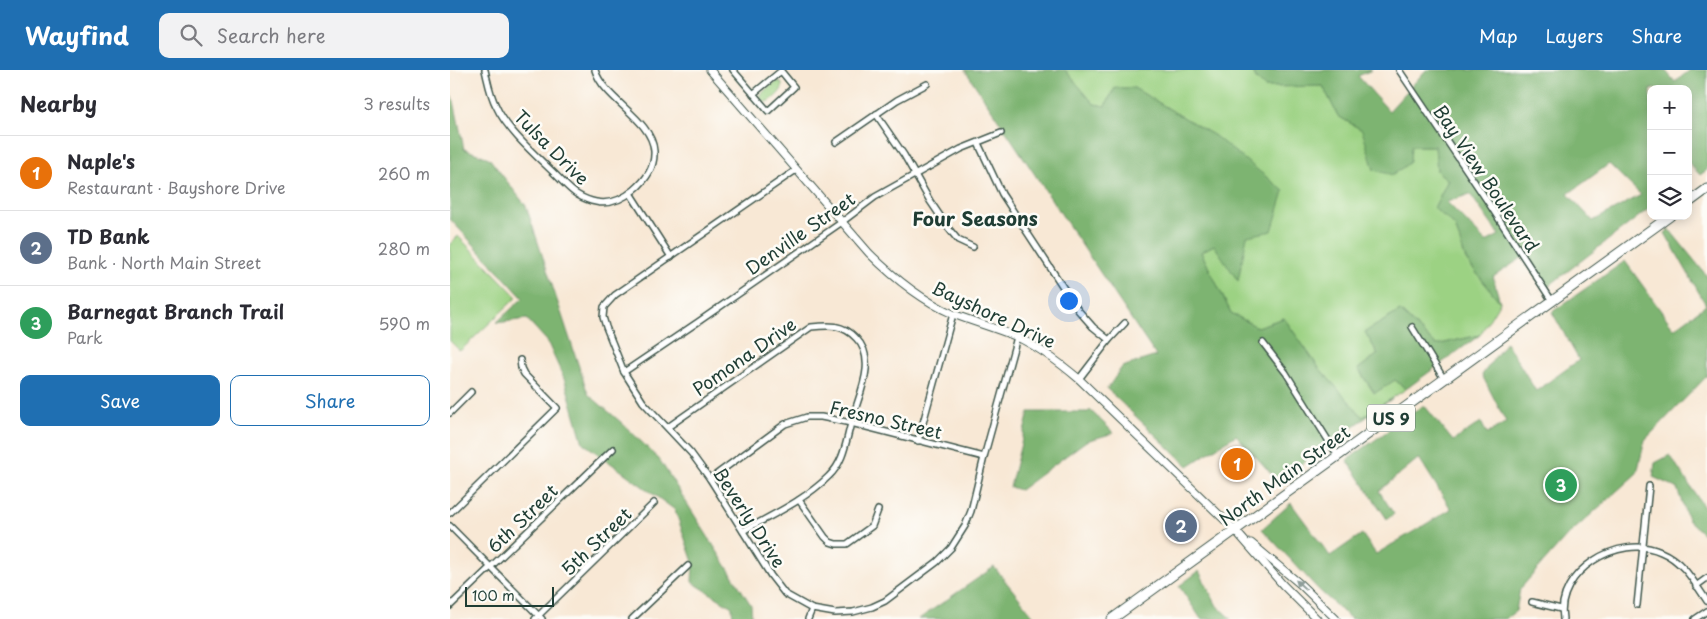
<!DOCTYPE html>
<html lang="en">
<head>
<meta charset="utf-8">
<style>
	:root { --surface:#fff; --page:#f2f2f3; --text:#2b2b33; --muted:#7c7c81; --line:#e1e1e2; --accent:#1f6fb2 }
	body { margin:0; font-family:"Playpen Sans",sans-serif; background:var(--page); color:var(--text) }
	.controls { position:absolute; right:15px; top:15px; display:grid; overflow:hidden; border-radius:10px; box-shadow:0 2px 12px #0003 }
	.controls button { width:45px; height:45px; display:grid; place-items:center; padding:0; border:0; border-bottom:1px solid var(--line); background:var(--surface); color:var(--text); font:25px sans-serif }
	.scale { position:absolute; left:15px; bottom:12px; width:89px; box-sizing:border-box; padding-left:5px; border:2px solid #1f3d34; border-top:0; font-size:14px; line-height:18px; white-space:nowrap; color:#1f3d34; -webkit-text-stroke:4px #fdfcf7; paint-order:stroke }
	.you { position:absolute; left:618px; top:230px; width:18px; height:18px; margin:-12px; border:4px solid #fff; border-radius:50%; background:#1a73e8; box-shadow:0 0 0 8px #1a73e833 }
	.badge { display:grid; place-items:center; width:32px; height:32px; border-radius:50%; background:var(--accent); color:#fff; font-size:16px; font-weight:700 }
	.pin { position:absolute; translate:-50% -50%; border:2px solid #fff; box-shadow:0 1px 5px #0006 }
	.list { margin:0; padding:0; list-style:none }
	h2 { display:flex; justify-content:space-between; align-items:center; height:65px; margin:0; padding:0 20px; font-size:21px }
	h2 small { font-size:16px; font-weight:400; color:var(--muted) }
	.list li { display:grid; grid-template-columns:32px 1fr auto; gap:15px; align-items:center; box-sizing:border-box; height:75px; padding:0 20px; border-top:1px solid var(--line) }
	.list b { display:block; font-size:19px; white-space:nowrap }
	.list p { margin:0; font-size:16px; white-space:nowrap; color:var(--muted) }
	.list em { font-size:16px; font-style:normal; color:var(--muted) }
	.actions { display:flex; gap:10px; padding:15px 20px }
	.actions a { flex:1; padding:11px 0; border:1px solid var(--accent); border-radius:10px; text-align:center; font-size:18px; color:var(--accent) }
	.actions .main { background:var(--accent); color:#fff }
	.icon { flex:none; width:28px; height:28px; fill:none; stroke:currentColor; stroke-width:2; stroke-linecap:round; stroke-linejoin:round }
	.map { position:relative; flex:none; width:1257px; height:549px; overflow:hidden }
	header { display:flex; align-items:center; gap:30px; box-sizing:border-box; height:70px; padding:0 25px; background:var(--accent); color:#fff }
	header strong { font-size:24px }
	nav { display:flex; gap:28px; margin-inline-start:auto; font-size:18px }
	.search { width:350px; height:45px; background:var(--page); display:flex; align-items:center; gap:12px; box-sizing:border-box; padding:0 18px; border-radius:10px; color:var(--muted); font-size:19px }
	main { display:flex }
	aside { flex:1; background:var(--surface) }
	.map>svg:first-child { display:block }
</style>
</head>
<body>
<header>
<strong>Wayfind</strong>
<div class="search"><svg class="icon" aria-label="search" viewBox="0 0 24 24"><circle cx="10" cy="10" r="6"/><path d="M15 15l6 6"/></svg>Search here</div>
<nav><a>Map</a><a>Layers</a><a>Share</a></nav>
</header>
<main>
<aside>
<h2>Nearby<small>3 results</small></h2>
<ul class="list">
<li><span class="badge" style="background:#e8710a">1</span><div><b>Naple's</b><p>Restaurant · Bayshore Drive</p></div><em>260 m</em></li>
<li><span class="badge" style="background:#5c6f8a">2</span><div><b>TD Bank</b><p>Bank · North Main Street</p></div><em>280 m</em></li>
<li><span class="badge" style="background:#2e9e5b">3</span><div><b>Barnegat Branch Trail</b><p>Park</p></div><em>590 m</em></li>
</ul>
<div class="actions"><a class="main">Save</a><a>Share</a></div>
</aside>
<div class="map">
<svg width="1257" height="549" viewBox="0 0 1257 549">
	<rect width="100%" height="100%" fill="#fdfcf7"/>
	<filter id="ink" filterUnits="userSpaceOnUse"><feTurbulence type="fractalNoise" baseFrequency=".02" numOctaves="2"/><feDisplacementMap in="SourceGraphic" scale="10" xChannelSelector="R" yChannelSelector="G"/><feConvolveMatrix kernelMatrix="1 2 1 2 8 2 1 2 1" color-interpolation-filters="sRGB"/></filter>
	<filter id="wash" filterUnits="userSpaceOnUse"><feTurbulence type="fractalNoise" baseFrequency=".0096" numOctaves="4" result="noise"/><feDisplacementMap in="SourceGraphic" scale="20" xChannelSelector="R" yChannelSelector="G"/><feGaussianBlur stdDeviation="1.12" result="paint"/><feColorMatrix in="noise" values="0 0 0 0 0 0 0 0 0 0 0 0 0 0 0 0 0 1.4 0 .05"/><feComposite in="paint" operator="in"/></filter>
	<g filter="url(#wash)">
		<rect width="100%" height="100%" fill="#f8e8d5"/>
		<g fill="#9cd283" stroke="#5e885c">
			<polygon points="615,0 802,0 806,9 815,17 873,16 888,46 912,60 961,76 985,76 987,101 998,110 984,138 1005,156 1016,190 1050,232 1030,265 986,275 950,241 915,262 928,284 908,299 924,323 945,310 956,319 913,347 869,298 834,248 807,257 781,243 751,182 764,175 788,210 765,66 684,18 665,18 655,36 644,34"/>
			<path d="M329,11L333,15C332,22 321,33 313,32L310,28C312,21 322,13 329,11Z"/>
			<polygon points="8,166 67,227 10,281 0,271 0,174"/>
		</g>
		<g fill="#7db471" stroke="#4e7852" fill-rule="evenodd">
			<polygon points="515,0 615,0 644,34 655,36 665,18 684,18 765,66 834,121 822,161 797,166 788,211 764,175 751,182 781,243 807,257 834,248 869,298 913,347 943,328 828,411 786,365 738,396 657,319 672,297 706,286"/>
			<path d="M802,0H922L908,6L939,41L976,0H1215L1225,12L1240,0H1257V100L1250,105L1238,92V19H1201V137L1096,218L1073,187L1043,207L1050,232L1016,190L1005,156L984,138L998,110L987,101L985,76H961L960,92L943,105L924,100L912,60L888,46L873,16L815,17L806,9ZM1159,94L1191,125L1143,151L1118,124ZM1020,124L1049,165L1036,172L997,132Z"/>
			<polygon points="0,24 4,31 14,79 39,88 76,136 138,324 172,353 209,389 301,535 302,549 283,549 282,537 242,512 243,492 225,440 133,373 115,311 97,271 77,249 46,253 73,228 0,149"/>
			<polygon points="1219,159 1257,206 1257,306 1195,370 1187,403 1116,467 1070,519 1066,541 1055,549 901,549 869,520 812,459 841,433 880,486 912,464 926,484 1001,439 969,388 929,421 944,444 937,449 897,390 974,335 1003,371 1031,352 1037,364 1056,352 1032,305 1056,272 1086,321 1129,290 1102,242 1175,191 1224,259 1256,235 1215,163"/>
			<polygon points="950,241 986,275 1030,265 956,319 945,310 925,323 908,299 928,284 915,262"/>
			<polygon points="640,340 664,363 636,371 570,420 560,417 579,342 638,342"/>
			<polygon points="1220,385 1257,442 1257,467 1238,450 1227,418 1203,407 1205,393"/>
			<polygon points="544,497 586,549 469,549"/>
			<polygon points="749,501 767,536 781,549 751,549 729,516"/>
		</g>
	</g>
	<g filter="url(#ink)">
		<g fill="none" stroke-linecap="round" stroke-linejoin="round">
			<g stroke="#40574c" stroke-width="8">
				<g id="minor">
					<path d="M35,0C38,12 40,25 46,36C57,61 89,88 108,107C114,113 121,121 128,125C133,128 140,131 146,132C160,135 173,129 184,120C196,110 205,98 204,81C202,49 154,30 145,0"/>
					<polyline points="283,0 318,41 344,17 331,1 303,24"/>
					<polyline points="949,0 1036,129 1102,231"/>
					<polyline points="426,44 454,85 480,131 499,159 508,170 523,177"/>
					<polyline points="386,72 447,30 477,14"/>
					<polyline points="528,73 552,124 628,240 643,257 659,270"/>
					<polyline points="346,100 165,225 154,237 153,247 156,257 174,302 193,332 241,383 260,409 321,506 335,524 362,539 385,543 403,542 422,537 435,531 487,492 501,478 515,456 521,441 534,387 567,267"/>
					<polyline points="180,123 221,187"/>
					<polyline points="962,257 994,309"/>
					<polyline points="813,273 836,303 888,386"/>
					<polyline points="174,302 248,252 392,152 425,127 511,79 551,63"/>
					<polyline points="629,309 659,270 675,253"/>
					<polyline points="0,343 21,322"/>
					<path d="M218,357L361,257C379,255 393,254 406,268C428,290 409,324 402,350C396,369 395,391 379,406C355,430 322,445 293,461"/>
					<polyline points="468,371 503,244"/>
					<polyline points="260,409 335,354 357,347 371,347 401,353 534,387"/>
					<polyline points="349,430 375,467 380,472 386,474 397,474 422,456 428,440"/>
					<polyline points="0,443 107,338 74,304 71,298 70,290"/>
					<polyline points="0,456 92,549"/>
					<polyline points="1246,516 1257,508"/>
					<polyline points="1082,532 1111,539"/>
					<polyline points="1187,535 1199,416"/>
					<polyline points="0,536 163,379"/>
					<polyline points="85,549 204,433"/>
					<polyline points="182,549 238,496"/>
					<polyline points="358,549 362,539"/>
					<path d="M1113,549C1105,502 1169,463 1211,482C1233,491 1244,512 1257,531"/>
					<polyline points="1245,549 1257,541"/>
				</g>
			</g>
			<g stroke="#40574c" stroke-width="9">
				<g id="tertiary">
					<path d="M260,0L419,183C444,208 471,230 503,244C524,252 545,258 565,266C589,277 609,292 629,309L785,460L833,515L867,549"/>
					<polyline points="801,473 850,514 886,549"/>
				</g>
			</g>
			<g stroke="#40574c" stroke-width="11">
				<g id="trunk">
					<polyline points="1238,133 1257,119"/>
					<polyline points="662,549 1220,146"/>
				</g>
			</g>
			<use href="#minor" stroke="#fff" stroke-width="5"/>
			<use href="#tertiary" stroke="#fff" stroke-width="7"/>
			<use href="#trunk" stroke="#fff" stroke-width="9"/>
		</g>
		<defs><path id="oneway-solid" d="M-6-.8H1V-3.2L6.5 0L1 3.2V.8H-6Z" transform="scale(1.25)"/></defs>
		<use fill="#8f9e9a" href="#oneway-solid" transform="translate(851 515) rotate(-137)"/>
	</g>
	<g text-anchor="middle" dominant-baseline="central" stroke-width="5" stroke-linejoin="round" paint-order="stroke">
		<rect fill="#fdfcf7" stroke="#62766e" stroke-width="1" x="917" y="334.5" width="48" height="27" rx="4"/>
		<g font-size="16" font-weight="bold" fill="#1f3d34">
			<text x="941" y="348">US 9</text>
		</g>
		<g font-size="18" fill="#1f3d34" stroke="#fdfcf7">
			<text transform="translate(102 77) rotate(45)">Tulsa Drive</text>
			<text transform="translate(1037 108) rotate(56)">Bay View Boulevard</text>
			<text transform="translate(350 163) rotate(-35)">Denville Street</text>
			<text transform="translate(544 244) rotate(25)">Bayshore Drive</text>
			<text transform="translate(294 286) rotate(-35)">Pomona Drive</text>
			<text transform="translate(436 349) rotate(13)">Fresno Street</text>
			<text transform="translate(834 405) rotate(-36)">North Main Street</text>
			<text transform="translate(300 447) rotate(57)">Beverly Drive</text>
			<text transform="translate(72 448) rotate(-44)">6th Street</text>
			<text transform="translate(146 471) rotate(-44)">5th Street</text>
		</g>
		<g font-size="19" font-weight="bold" fill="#1f3d34" stroke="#fdfcf7">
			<text x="525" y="148">Four Seasons</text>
		</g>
	</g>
</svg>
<div class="controls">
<button>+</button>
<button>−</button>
<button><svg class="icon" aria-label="layers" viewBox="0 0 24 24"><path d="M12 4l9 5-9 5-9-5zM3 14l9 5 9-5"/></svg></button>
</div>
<div class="scale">100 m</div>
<div class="you"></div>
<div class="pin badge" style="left:787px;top:394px;background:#e8710a">1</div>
<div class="pin badge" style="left:731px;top:456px;background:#5c6f8a">2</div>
<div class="pin badge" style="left:1111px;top:415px;background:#2e9e5b">3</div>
</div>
</main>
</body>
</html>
